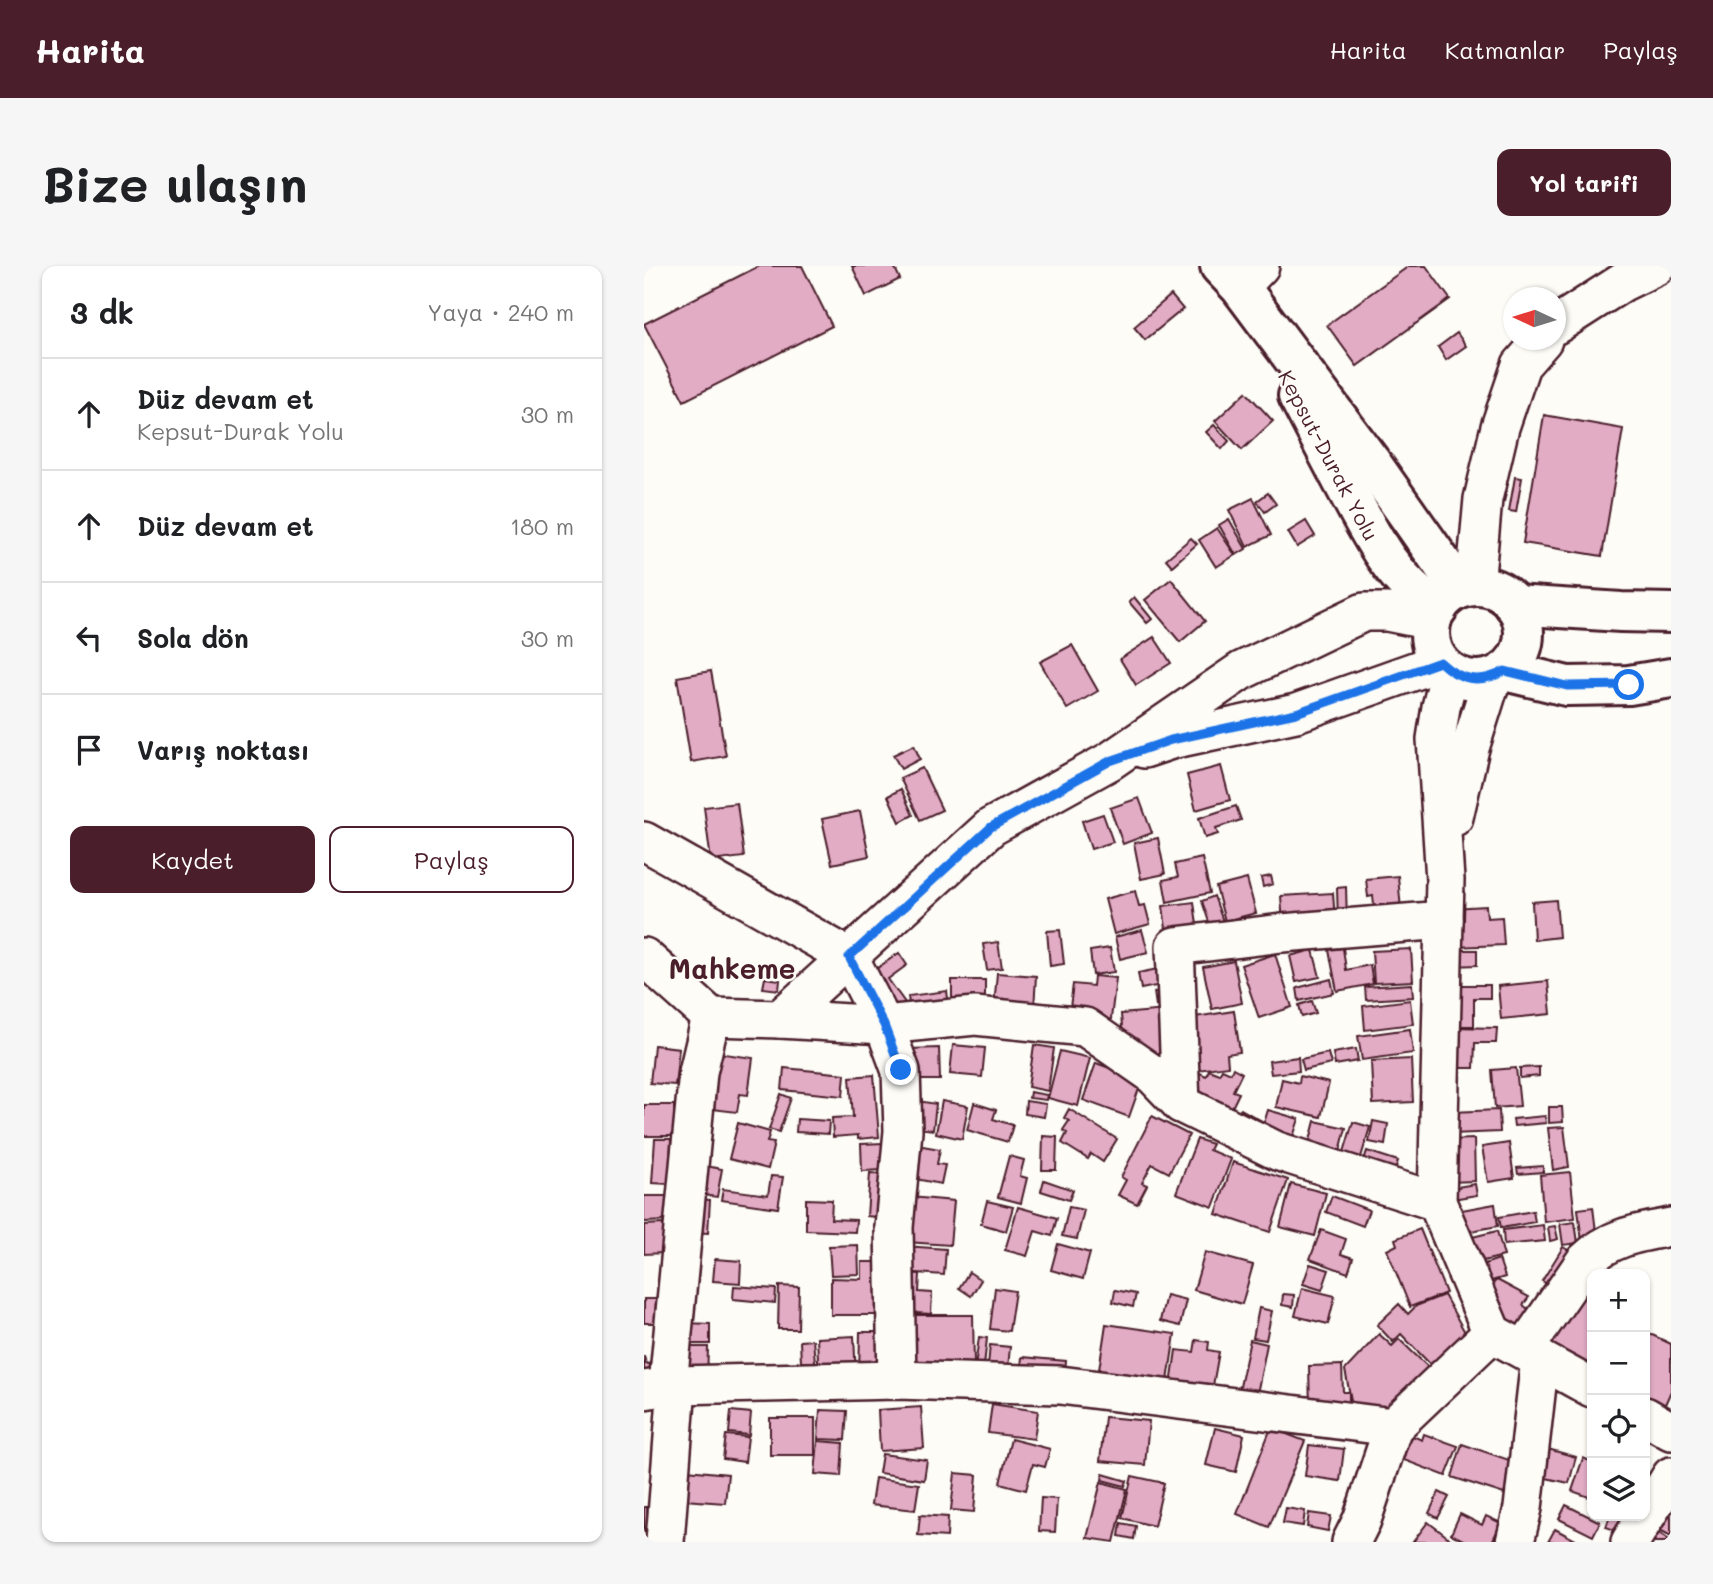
<!DOCTYPE html>
<html lang="tr">
<head>
<meta charset="utf-8">
<style>
	:root { --surface:#fff; --page:#f6f6f6; --text:#202124; --muted:#757577; --line:#e0e0e0; --accent:#4a1f2b }
	body { margin:0; font-family:Mali,sans-serif; background:var(--page); color:var(--text) }
	.controls { position:absolute; right:21px; bottom:21px; display:grid; overflow:hidden; border-radius:14px; box-shadow:0 2px 5px #0004 }
	.controls button { width:63px; height:63px; display:grid; place-items:center; padding:0; border:0; border-bottom:2px solid var(--line); background:var(--surface); color:var(--text); font:35px sans-serif }
	.compass { position:absolute; left:859px; top:21px; width:63px; height:63px; border-radius:50%; background:var(--surface); box-shadow:0 2px 5px #0004; rotate:274deg }
	.stop { position:absolute; width:21px; height:21px; margin:-16px; border:5px solid #1a73e8; border-radius:50%; background:#fff }
	.stop.end { background:#1a73e8; border-color:#fff; box-shadow:0 2px 7px #0008 }
	.list { margin:0; padding:0; list-style:none }
	h2 { display:flex; justify-content:space-between; align-items:center; height:91px; margin:0; padding:0 28px; font-size:30px }
	h2 small { font-size:23px; font-weight:400; color:var(--muted) }
	.list li { display:grid; grid-template-columns:46px 1fr auto; gap:21px; align-items:center; box-sizing:border-box; height:112px; padding:0 28px; border-top:2px solid var(--line) }
	.list b { display:block; font-size:26px; white-space:nowrap }
	.list p { margin:0; font-size:23px; white-space:nowrap; color:var(--muted) }
	.list em { font-size:23px; font-style:normal; color:var(--muted) }
	.actions { display:flex; gap:14px; padding:21px 28px }
	.actions a { flex:1; padding:16px 0; border:2px solid var(--accent); border-radius:14px; text-align:center; font-size:24px; color:var(--accent) }
	.actions .main { background:var(--accent); color:#fff }
	.icon { flex:none; width:38px; height:38px; fill:none; stroke:currentColor; stroke-width:2; stroke-linecap:round; stroke-linejoin:round }
	.map { position:relative; flex:none; width:1027px; height:1276px; overflow:hidden; border-radius:14px }
	header { display:flex; align-items:center; gap:42px; box-sizing:border-box; height:98px; padding:0 35px; background:var(--accent); color:#fff }
	header strong { font-size:33px }
	nav { display:flex; gap:38px; margin-inline-start:auto; font-size:24px }
	.intro { display:flex; align-items:center; justify-content:space-between; box-sizing:border-box; height:168px; padding:0 42px }
	h1 { margin:0; font-size:49px }
	.button { padding:18px 32px; border-radius:14px; background:var(--accent); color:#fff; font-size:24px; font-weight:700 }
	main { display:flex; gap:42px; padding:0 42px }
	aside { flex:1; background:var(--surface); border-radius:14px; box-shadow:0 2px 5px #0004 }
	.map>svg:first-child { display:block }
</style>
</head>
<body>
<header>
<strong>Harita</strong>
<nav><a>Harita</a><a>Katmanlar</a><a>Paylaş</a></nav>
</header>
<div class="intro"><h1>Bize ulaşın</h1><a class="button">Yol tarifi</a></div>
<main>
<aside>
<h2>3 dk<small>Yaya · 240 m</small></h2>
<ul class="list">
<li><svg class="icon" aria-label="ahead" viewBox="0 0 24 24"><path d="M12 20V5M6 11l6-6 6 6"/></svg><div><b>Düz devam et</b><p>Kepsut-Durak Yolu</p></div><em>30 m</em></li>
<li><svg class="icon" aria-label="ahead" viewBox="0 0 24 24"><path d="M12 20V5M6 11l6-6 6 6"/></svg><div><b>Düz devam et</b></div><em>180 m</em></li>
<li><svg class="icon" aria-label="left" viewBox="0 0 24 24"><path d="M17 20v-9H6M10 6l-5 5 5 5"/></svg><div><b>Sola dön</b></div><em>30 m</em></li>
<li><svg class="icon" aria-label="arrive" viewBox="0 0 24 24"><path d="M6 21V4h12l-3 4 3 4H6"/></svg><div><b>Varış noktası</b></div></li>
</ul>
<div class="actions"><a class="main">Kaydet</a><a>Paylaş</a></div>
</aside>
<div class="map">
<svg width="1027" height="1276" viewBox="0 0 1027 1276">
	<rect width="100%" height="100%" fill="#fdfcf7"/>
	<filter id="ink" filterUnits="userSpaceOnUse"><feTurbulence type="fractalNoise" baseFrequency=".0143" numOctaves="2"/><feDisplacementMap in="SourceGraphic" scale="14" xChannelSelector="R" yChannelSelector="G"/><feConvolveMatrix kernelMatrix="1 2 1 2 8 2 1 2 1" color-interpolation-filters="sRGB"/></filter>
	<g filter="url(#ink)">
		<g fill="#e2acc5" stroke="#4a1f2b" stroke-width="2">
			<polygon points="115,0 158,0 188,60 40,135 0,58"/>
			<polygon points="208,0 250,0 256,13 222,30"/>
			<polygon points="765,0 782,0 806,33 713,100 683,59"/>
			<polygon points="527,29 539,43 501,74 490,61"/>
			<polygon points="813,67 822,80 802,94 794,81"/>
			<polygon points="602,126 629,155 598,184 571,155"/>
			<polygon points="900,149 979,163 958,290 879,277"/>
			<polygon points="570,159 585,175 578,183 562,166"/>
			<polygon points="871,211 878,212 872,246 865,245"/>
			<polygon points="857,217 864,218 860,236 854,235"/>
			<polygon points="624,227 632,238 621,246 613,235"/>
			<polygon points="609,232 627,269 603,281 585,244"/>
			<polygon points="585,253 602,283 592,289 575,259"/>
			<polygon points="662,255 671,270 653,281 644,266"/>
			<polygon points="573,262 591,289 572,301 555,274"/>
			<polygon points="547,272 553,278 528,300 522,293"/>
			<polygon points="527,313 561,355 536,376 501,334"/>
			<polygon points="490,331 508,353 503,357 485,336"/>
			<polygon points="510,371 527,397 492,419 476,393"/>
			<polygon points="428,379 454,425 423,443 396,396"/>
			<polygon points="67,405 82,490 47,496 33,411"/>
			<polygon points="270,479 276,493 257,503 249,489"/>
			<polygon points="577,500 586,534 552,544 543,509"/>
			<polygon points="278,502 298,544 276,554 256,512"/>
			<polygon points="257,523 269,549 256,556 244,530"/>
			<polygon points="495,532 508,567 479,578 466,542"/>
			<polygon points="93,537 100,591 67,595 60,541"/>
			<polygon points="592,540 597,554 572,562 574,568 561,572 555,552"/>
			<polygon points="216,545 225,590 188,598 178,553"/>
			<polygon points="459,548 469,576 447,583 438,555"/>
			<polygon points="514,572 521,608 497,613 490,577"/>
			<polygon points="558,592 566,627 523,636 519,614 534,611 531,598"/>
			<polygon points="627,610 629,618 619,621 617,612"/>
			<polygon points="754,610 758,655 732,657 729,630 724,631 722,613"/>
			<polygon points="603,613 612,647 581,655 572,621"/>
			<polygon points="702,621 703,656 694,656 693,622"/>
			<polygon points="491,625 495,640 501,639 506,658 470,668 461,633"/>
			<polygon points="689,627 691,655 639,659 637,630"/>
			<polygon points="570,630 582,664 569,668 558,635"/>
			<polygon points="912,634 915,671 890,674 888,636"/>
			<polygon points="550,636 555,674 524,678 519,640"/>
			<polygon points="842,640 843,652 858,651 860,679 810,681 808,642"/>
			<polygon points="416,664 420,698 406,700 403,665"/>
			<polygon points="498,664 504,686 476,693 471,671"/>
			<polygon points="354,676 358,702 343,704 339,678"/>
			<polygon points="466,682 470,706 449,709 446,685"/>
			<polygon points="699,682 702,704 726,699 729,718 693,725 685,684"/>
			<polygon points="767,683 769,715 730,717 728,685"/>
			<polygon points="669,684 676,711 652,716 646,690"/>
			<polygon points="809,684 833,684 833,699 809,700"/>
			<polygon points="255,687 263,699 244,713 264,741 250,750 222,710"/>
			<polygon points="631,688 648,741 615,752 597,699"/>
			<polygon points="590,695 598,737 568,743 559,701"/>
			<polygon points="514,703 517,719 497,723 494,707"/>
			<polygon points="353,707 392,710 390,743 350,740"/>
			<polygon points="450,710 472,712 466,761 424,757 429,718 449,720"/>
			<polygon points="121,712 136,714 135,724 119,722"/>
			<polygon points="687,713 690,727 655,735 653,722"/>
			<rect x="308" y="714" width="33" height="28"/>
			<polygon points="904,715 907,748 857,753 854,720"/>
			<polygon points="768,718 769,731 722,734 721,721"/>
			<polygon points="806,719 846,719 846,732 830,732 830,760 807,760"/>
			<polygon points="303,725 305,740 266,745 264,730"/>
			<polygon points="519,725 521,738 512,740 510,726"/>
			<polygon points="766,734 769,758 721,764 719,740"/>
			<polygon points="668,735 672,747 658,751 655,739"/>
			<polygon points="522,744 518,788 508,789 507,783 500,784 499,778 490,779 489,772 479,773 477,748"/>
			<polygon points="590,745 596,786 583,788 584,800 546,805 538,753"/>
			<polygon points="807,761 853,762 852,777 831,777 830,802 807,802"/>
			<polygon points="766,763 769,787 718,794 714,770"/>
			<polygon points="10,779 35,782 31,819 6,817"/>
			<polygon points="309,779 341,782 338,811 306,808"/>
			<polygon points="390,779 410,782 404,825 384,821"/>
			<polygon points="295,782 296,814 265,814 264,783"/>
			<polygon points="712,783 714,795 691,799 689,787"/>
			<polygon points="416,785 446,792 434,840 404,832"/>
			<polygon points="67,786 109,792 104,829 96,828 93,846 59,842"/>
			<polygon points="684,787 687,798 660,804 657,793"/>
			<polygon points="654,791 655,805 627,808 625,795"/>
			<polygon points="767,793 769,836 729,838 727,795"/>
			<polygon points="452,797 498,814 485,851 439,834"/>
			<polygon points="895,801 895,810 876,812 876,802"/>
			<polygon points="140,802 201,808 199,830 138,824"/>
			<polygon points="589,802 598,807 589,825 595,827 584,850 542,828 554,806 562,810 565,804 575,808 578,803 587,807"/>
			<polygon points="872,802 876,840 851,842 848,804"/>
			<polygon points="230,809 235,871 214,873 214,869 189,871 188,852 209,851 206,811"/>
			<polygon points="656,810 685,817 677,851 632,841 638,813 655,817"/>
			<polygon points="386,826 403,829 402,834 385,832"/>
			<polygon points="137,828 147,832 135,866 125,863"/>
			<polygon points="268,834 292,838 289,864 265,861"/>
			<polygon points="298,835 324,840 318,873 292,867"/>
			<polygon points="382,835 402,838 400,851 381,848"/>
			<polygon points="330,837 352,844 349,853 369,859 364,876 323,864"/>
			<rect x="0" y="839" width="30" height="31"/>
			<polygon points="905,841 918,841 919,856 905,857"/>
			<polygon points="425,843 473,873 459,896 447,888 444,893 418,877 423,867 419,864 425,855 420,852"/>
			<polygon points="597,843 618,855 610,869 589,856"/>
			<polygon points="624,844 655,853 645,883 615,873"/>
			<polygon points="855,844 856,866 807,868 807,846"/>
			<polygon points="508,850 545,869 525,907 508,898 498,917 503,919 493,938 474,929 482,914 477,911"/>
			<polygon points="901,850 902,857 870,860 869,853"/>
			<polygon points="153,853 185,855 184,868 152,866"/>
			<polygon points="671,855 702,862 694,893 663,886"/>
			<polygon points="729,855 744,858 741,879 725,876"/>
			<polygon points="709,856 726,861 712,908 695,903"/>
			<polygon points="94,857 126,866 123,876 130,877 124,903 85,893"/>
			<polygon points="920,861 925,901 909,904 904,862"/>
			<polygon points="399,870 413,871 412,904 398,904"/>
			<polygon points="11,873 27,873 25,918 8,917"/>
			<polygon points="553,873 568,878 565,884 587,893 569,941 532,927"/>
			<polygon points="830,873 831,915 805,916 804,874"/>
			<polygon points="239,877 240,904 218,905 217,878"/>
			<polygon points="865,877 870,912 844,916 838,881"/>
			<polygon points="273,879 296,883 293,898 301,899 297,918 267,912"/>
			<polygon points="723,885 754,895 747,918 715,909"/>
			<polygon points="365,890 380,894 376,910 383,912 377,937 354,931"/>
			<polygon points="589,896 644,914 626,966 572,948"/>
			<polygon points="56,899 78,903 73,931 51,928"/>
			<polygon points="899,900 899,906 874,908 873,902"/>
			<polygon points="926,906 931,952 900,956 896,909"/>
			<polygon points="226,907 244,909 240,952 223,950"/>
			<polygon points="127,910 139,911 134,942 77,934 79,923 124,929"/>
			<polygon points="400,914 429,924 425,934 397,925"/>
			<polygon points="647,918 682,927 671,970 636,961"/>
			<polygon points="831,918 833,929 808,933 807,922"/>
			<polygon points="0,930 23,930 24,955 0,956"/>
			<polygon points="688,930 725,944 719,960 682,946"/>
			<polygon points="266,931 310,935 306,979 262,976"/>
			<polygon points="51,933 66,934 64,967 48,966"/>
			<polygon points="162,933 188,934 187,953 212,954 211,966 162,964"/>
			<polygon points="343,935 369,941 362,965 337,958"/>
			<polygon points="851,938 854,960 816,967 812,945"/>
			<polygon points="374,941 413,952 408,970 391,965 383,990 361,984"/>
			<polygon points="425,941 440,944 433,973 418,970"/>
			<polygon points="949,941 953,974 938,976 934,943"/>
			<polygon points="889,945 891,956 857,962 855,951"/>
			<polygon points="931,956 934,977 919,979 916,958"/>
			<polygon points="19,958 20,987 0,988 0,959"/>
			<polygon points="899,959 901,975 860,979 859,964"/>
			<polygon points="911,960 914,973 906,975 904,961"/>
			<polygon points="776,963 802,1027 766,1041 743,984 753,979 751,973"/>
			<polygon points="677,964 702,973 697,988 709,992 704,1007 666,993"/>
			<polygon points="853,965 860,990 822,999 816,974"/>
			<polygon points="414,978 446,987 439,1013 407,1004"/>
			<polygon points="930,978 937,982 912,1023 898,1015 919,981 926,985"/>
			<polygon points="214,979 215,1008 187,1009 185,980"/>
			<polygon points="260,980 302,983 300,1009 258,1006"/>
			<polygon points="561,986 609,999 598,1038 550,1024"/>
			<polygon points="71,993 97,995 96,1017 69,1015"/>
			<polygon points="855,993 861,1011 831,1020 826,1003"/>
			<polygon points="218,996 235,996 234,1049 187,1049 187,1012 218,1013"/>
			<polygon points="666,998 685,1004 678,1024 659,1018"/>
			<polygon points="325,1006 337,1014 327,1030 315,1022"/>
			<polygon points="259,1007 276,1008 275,1026 288,1027 287,1048 256,1046"/>
			<polygon points="946,1008 948,1009 948,1117 901,1090"/>
			<polygon points="853,1014 885,1031 879,1039 895,1051 877,1077 833,1031"/>
			<polygon points="90,1020 132,1023 131,1037 89,1033"/>
			<polygon points="135,1020 155,1021 154,1063 134,1063"/>
			<polygon points="351,1022 371,1025 365,1065 346,1063"/>
			<polygon points="658,1022 691,1030 684,1058 651,1050"/>
			<polygon points="471,1024 492,1028 489,1041 469,1036"/>
			<polygon points="639,1028 650,1029 649,1041 638,1039"/>
			<polygon points="522,1029 542,1034 536,1060 516,1055"/>
			<polygon points="800,1029 822,1068 788,1100 757,1068 749,1076 733,1059 755,1038 764,1048 772,1040"/>
			<polygon points="0,1033 12,1033 11,1057 0,1057"/>
			<polygon points="615,1042 628,1045 622,1074 609,1072"/>
			<polygon points="270,1049 329,1049 330,1099 270,1100"/>
			<polygon points="41,1057 66,1058 66,1078 41,1078"/>
			<polygon points="462,1058 531,1068 522,1128 453,1117"/>
			<polygon points="216,1066 244,1066 234,1078 234,1112 215,1111"/>
			<polygon points="1004,1067 1027,1078 1027,1125 1015,1152 1001,1145 1001,1075"/>
			<polygon points="735,1068 748,1080 755,1073 785,1102 741,1147 708,1139 701,1104"/>
			<polygon points="210,1070 212,1112 175,1114 173,1072"/>
			<polygon points="335,1071 343,1072 339,1109 330,1108"/>
			<polygon points="169,1074 171,1096 157,1096 156,1075"/>
			<polygon points="552,1074 565,1076 564,1084 575,1086 568,1125 527,1119 532,1084 550,1086"/>
			<polygon points="606,1074 623,1078 612,1133 594,1130"/>
			<polygon points="346,1079 366,1081 363,1112 343,1110"/>
			<polygon points="40,1081 64,1081 63,1117 39,1116"/>
			<polygon points="0,1090 2,1098 14,1096 0,1113"/>
			<polygon points="378,1091 422,1095 420,1115 376,1112"/>
			<polygon points="698,1099 699,1126 705,1126 705,1143 666,1144 665,1100"/>
			<polygon points="348,1138 394,1145 390,1173 344,1167"/>
			<polygon points="277,1141 280,1182 236,1185 234,1144"/>
			<polygon points="176,1144 203,1145 201,1174 174,1173"/>
			<polygon points="87,1145 107,1147 105,1169 85,1167"/>
			<polygon points="461,1151 505,1155 501,1199 456,1195"/>
			<rect x="126" y="1152" width="45" height="37"/>
			<polygon points="571,1162 600,1169 592,1206 562,1199"/>
			<polygon points="627,1162 661,1175 625,1261 593,1248"/>
			<polygon points="761,1167 778,1174 780,1168 814,1180 802,1210 752,1191"/>
			<polygon points="82,1169 104,1171 101,1196 79,1193"/>
			<polygon points="367,1173 406,1183 401,1201 389,1198 382,1224 356,1217"/>
			<polygon points="174,1175 199,1177 197,1210 171,1208"/>
			<polygon points="818,1178 871,1196 860,1228 808,1211"/>
			<polygon points="665,1179 700,1183 696,1215 661,1210"/>
			<polygon points="897,1181 932,1191 925,1217 902,1212 893,1248"/>
			<polygon points="238,1188 283,1194 280,1214 235,1207"/>
			<polygon points="939,1192 948,1196 948,1232 928,1225"/>
			<polygon points="32,1203 84,1208 81,1237 40,1234"/>
			<polygon points="311,1207 333,1209 330,1246 307,1244"/>
			<polygon points="459,1208 483,1215 481,1220 458,1214"/>
			<polygon points="488,1210 520,1217 510,1260 478,1252"/>
			<polygon points="231,1212 275,1218 271,1244 227,1239"/>
			<polygon points="457,1216 483,1223 470,1276 443,1272"/>
			<polygon points="795,1226 805,1231 794,1252 785,1247"/>
			<polygon points="397,1232 413,1233 411,1266 395,1265"/>
			<polygon points="922,1239 956,1256 949,1270 915,1253"/>
			<polygon points="0,1241 3,1241 4,1265 0,1266"/>
			<polygon points="642,1242 661,1245 659,1260 639,1257"/>
			<polygon points="665,1247 687,1250 684,1265 663,1261"/>
			<polygon points="1023,1247 1027,1250 1027,1270 1014,1263"/>
			<polygon points="816,1248 838,1259 842,1250 857,1257 848,1276 823,1276 807,1268"/>
			<polygon points="276,1249 304,1251 303,1271 274,1269"/>
			<polygon points="966,1250 985,1250 979,1267 962,1261"/>
			<polygon points="784,1256 810,1276 769,1276"/>
			<polygon points="477,1257 492,1260 490,1273 475,1270"/>
			<polygon points="911,1263 935,1276 904,1276"/>
			<polygon points="1010,1264 1027,1275 1027,1276 1003,1276"/>
		</g>
		<g fill="none" stroke-linecap="round" stroke-linejoin="round">
			<g stroke="#4a1f2b" stroke-width="42">
				<g id="minor">
					<polyline points="596,21 616,0"/>
					<polyline points="912,59 979,16 1012,0"/>
					<polyline points="831,320 839,233 856,161 877,99 899,74"/>
					<polyline points="806,406 797,441 792,473 801,614 793,936 848,1067 948,1122"/>
					<polyline points="500,483 527,474 652,447 796,396"/>
					<polyline points="810,551 826,482 848,412"/>
					<polyline points="0,575 205,691 240,759 257,805 259,865 250,961 253,1114"/>
					<polyline points="0,691 67,751"/>
					<polyline points="136,753 240,759 331,750 441,761 507,807 537,838 633,885 793,936"/>
					<polyline points="537,838 531,680 638,667 800,654"/>
					<path d="M880,1084L941,995C966,971 994,967 1027,961"/>
					<polyline points="24,1119 54,806 67,751 136,753 347,561 466,495 597,405 720,346 743,346 788,355"/>
					<polyline points="0,1124 33,1119 253,1114 416,1119 749,1161 848,1067"/>
					<polyline points="1001,1150 1027,1165"/>
					<polyline points="21,1276 33,1119"/>
					<polyline points="707,1276 718,1254 749,1161"/>
					<polyline points="871,1276 879,1242 896,1093"/>
					<polyline points="986,1276 1027,1210"/>
				</g>
			</g>
			<g stroke="#4a1f2b" stroke-width="44">
				<g id="major">
					<polyline points="576,0 596,21 726,195 816,323"/>
					<path d="M654,130C670,161 686,192 702,222C726,267 748,315 794,342"/>
					<circle cx="833" cy="367" r="47"/>
					<polyline points="870,339 977,346 1027,347"/>
					<polyline points="861,405 923,420 985,419 1027,412"/>
				</g>
			</g>
			<use href="#minor" stroke="#fdfcf7" stroke-width="37"/>
			<use href="#major" stroke="#fdfcf7" stroke-width="38"/>
		</g>
	</g>
	<g fill="none" stroke-linecap="round" stroke-linejoin="round" filter="url(#ink)">
		<path stroke="#1a73e8" stroke-width="9" d="M257,804L240,759L205,691L347,561L466,495L527,474L652,447L796,396C816,415 836,418 861,405L923,420L985,419"/>
	</g>
	<g text-anchor="middle" dominant-baseline="central" stroke-width="5" stroke-linejoin="round" paint-order="stroke">
		<g font-size="21" fill="#4a1f2b" stroke="#fdfcf7">
			<text transform="translate(685 189) rotate(62)">Kepsut-Durak Yolu</text>
		</g>
		<g font-size="28" font-weight="bold" fill="#4a1f2b" stroke="#fdfcf7">
			<text x="88" y="702">Mahkeme</text>
		</g>
	</g>
</svg>
<div class="controls">
<button>+</button>
<button>−</button>
<button><svg class="icon" aria-label="locate" viewBox="0 0 24 24"><circle cx="12" cy="12" r="6"/><path d="M12 2v4M12 18v4M2 12h4M18 12h4"/></svg></button>
<button><svg class="icon" aria-label="layers" viewBox="0 0 24 24"><path d="M12 4l9 5-9 5-9-5zM3 14l9 5 9-5"/></svg></button>
</div>
<svg class="compass" viewBox="-18 -18 36 36"><path d="M0-13l5 13h-10z" fill="#e53935"/><path d="M0 13l5-13h-10z" fill="#757577"/></svg>
<div class="stop" style="left:985px;top:419px"></div>
<div class="stop end" style="left:257px;top:804px"></div>
</div>
</main>
</body>
</html>
